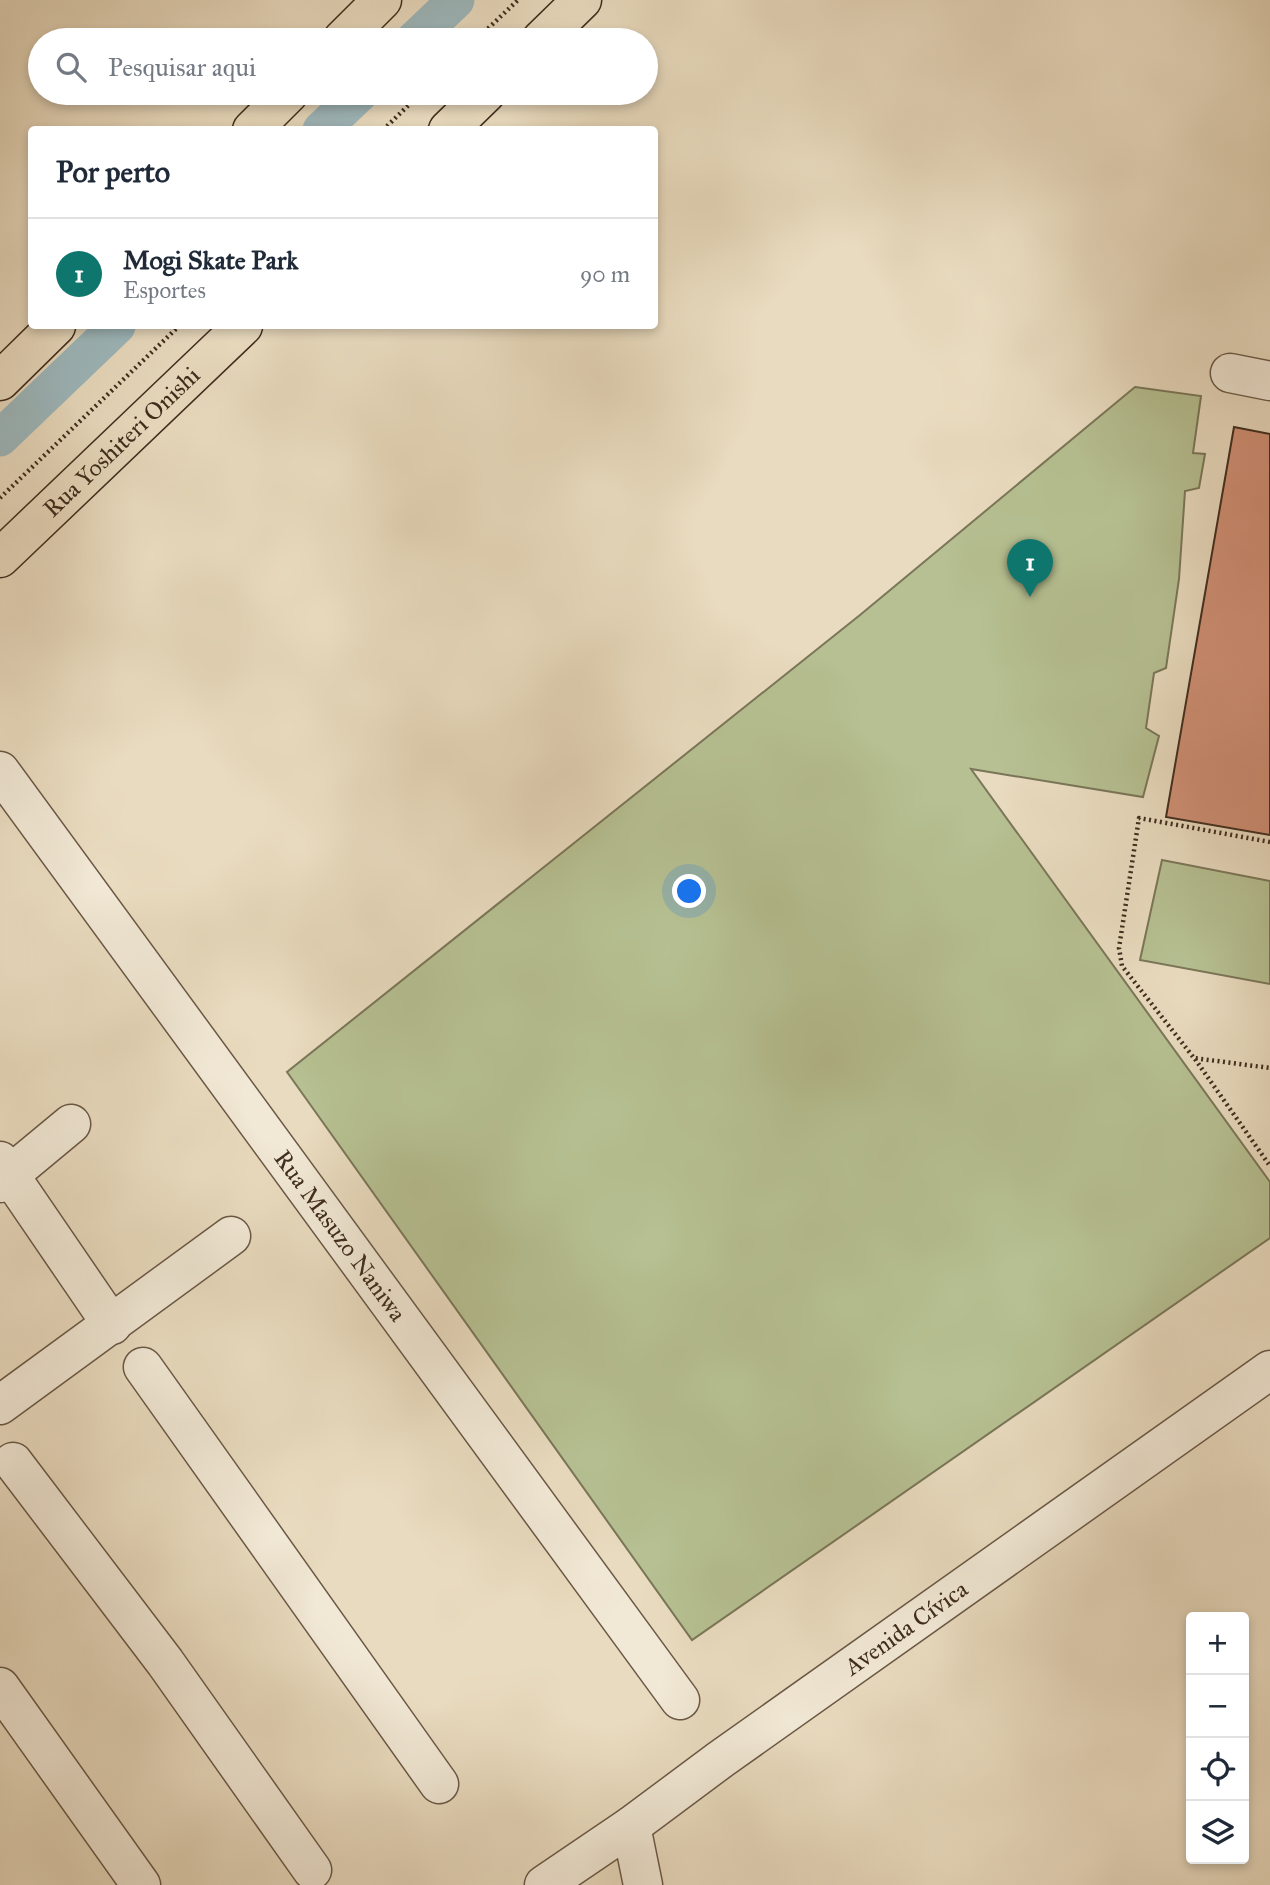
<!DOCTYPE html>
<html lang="pt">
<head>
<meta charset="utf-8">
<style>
	:root { --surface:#fff; --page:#f2f2f3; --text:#1f2937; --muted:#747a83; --line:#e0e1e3; --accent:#0f766e }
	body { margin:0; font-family:"IM FELL Great Primer",serif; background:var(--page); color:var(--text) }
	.controls { position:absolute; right:21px; bottom:21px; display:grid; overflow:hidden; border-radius:7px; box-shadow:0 4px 10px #0003 }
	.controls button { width:63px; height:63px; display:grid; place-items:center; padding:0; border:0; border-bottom:2px solid var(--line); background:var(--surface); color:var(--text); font:35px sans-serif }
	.you { position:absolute; left:690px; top:892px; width:24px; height:24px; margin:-18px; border:5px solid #fff; border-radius:50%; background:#1a73e8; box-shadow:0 0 0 10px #1a73e833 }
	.badge { display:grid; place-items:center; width:46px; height:46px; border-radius:50%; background:var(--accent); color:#fff; font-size:23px; font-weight:700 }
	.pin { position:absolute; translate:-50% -58px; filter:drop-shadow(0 2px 4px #0008) }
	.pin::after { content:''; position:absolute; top:37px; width:24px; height:21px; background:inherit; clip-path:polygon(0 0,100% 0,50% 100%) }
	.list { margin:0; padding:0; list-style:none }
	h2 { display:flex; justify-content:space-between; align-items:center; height:91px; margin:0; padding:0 28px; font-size:30px }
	h2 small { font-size:23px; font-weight:400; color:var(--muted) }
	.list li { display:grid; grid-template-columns:46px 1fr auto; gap:21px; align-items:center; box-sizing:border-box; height:112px; padding:0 28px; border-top:2px solid var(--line) }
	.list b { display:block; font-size:26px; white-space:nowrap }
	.list p { margin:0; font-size:23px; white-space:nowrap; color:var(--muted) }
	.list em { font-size:23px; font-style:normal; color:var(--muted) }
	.icon { flex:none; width:38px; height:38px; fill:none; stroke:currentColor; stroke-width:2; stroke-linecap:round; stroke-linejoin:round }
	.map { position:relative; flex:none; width:1270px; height:1885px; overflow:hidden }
	.search { position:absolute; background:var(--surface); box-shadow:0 4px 10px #0003; left:28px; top:28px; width:630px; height:77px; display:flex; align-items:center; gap:18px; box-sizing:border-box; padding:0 24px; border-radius:38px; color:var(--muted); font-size:26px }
	.panel { position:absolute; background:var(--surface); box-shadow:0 4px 10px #0003; left:28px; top:126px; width:630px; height:203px; border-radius:7px }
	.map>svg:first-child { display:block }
</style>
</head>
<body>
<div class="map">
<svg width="1270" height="1885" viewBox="0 0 1270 1885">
	<rect width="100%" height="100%" fill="#e9dbbf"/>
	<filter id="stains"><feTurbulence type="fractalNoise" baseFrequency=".00286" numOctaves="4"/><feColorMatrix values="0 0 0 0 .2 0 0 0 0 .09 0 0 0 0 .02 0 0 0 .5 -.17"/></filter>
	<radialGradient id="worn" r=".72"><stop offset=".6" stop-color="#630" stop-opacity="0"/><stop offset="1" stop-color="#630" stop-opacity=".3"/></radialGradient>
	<g fill="#b6c092" stroke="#7a7658" stroke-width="2">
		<polygon points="1135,387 1201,396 1193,453 1205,454 1199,488 1185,491 1179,579 1166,668 1154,673 1146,728 1159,736 1143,797 971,769 1270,1182 1270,1238 692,1640 287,1072 860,615"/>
		<polygon points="1162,860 1270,881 1270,984 1140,960"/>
	</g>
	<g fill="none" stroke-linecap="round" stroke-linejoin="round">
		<g stroke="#9db8bd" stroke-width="37">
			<polyline points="414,40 456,0"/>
			<polyline points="321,130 360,93"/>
			<polyline points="0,438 117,326"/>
		</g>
	</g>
	<polygon fill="#d08f75" stroke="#3f2c1d" stroke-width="2" points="1234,427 1270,434 1270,835 1166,817"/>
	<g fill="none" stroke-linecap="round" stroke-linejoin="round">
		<g stroke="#6a5846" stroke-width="41">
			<g id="minor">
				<polyline points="1230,373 1270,381"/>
				<path id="s1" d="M0,771L680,1700"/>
				<polyline points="0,1161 112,1325"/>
				<polyline points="0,1183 71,1124"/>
				<polyline points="143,1367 439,1784"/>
				<polyline points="0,1405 231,1236"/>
				<polyline points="13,1462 165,1662 312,1870"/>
				<polyline points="0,1687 141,1885"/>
				<polyline points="631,1826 643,1885"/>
				<path id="s2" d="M544,1885L631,1826L721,1759L1270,1370"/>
			</g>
		</g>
		<g stroke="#3f2c1d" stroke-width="41">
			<g id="major">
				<polyline points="342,40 382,0"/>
				<polyline points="541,40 582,0"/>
				<polyline points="252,130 289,93"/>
				<polyline points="448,130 486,93"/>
				<polyline points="0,381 56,326"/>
				<path id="s3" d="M0,558L243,326"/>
			</g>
		</g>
		<g stroke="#3f2c1d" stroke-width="4.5" stroke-dasharray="2 3.5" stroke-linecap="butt">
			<polyline points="476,40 518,0"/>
			<polyline points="383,130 421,93"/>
			<polyline points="0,498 179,326"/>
			<polyline points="1270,842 1139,818 1119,948 1122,966 1194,1058 1270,1068"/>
			<polyline points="1195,1059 1270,1166"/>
		</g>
		<use href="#minor" stroke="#f1e8d5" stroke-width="38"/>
		<use href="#major" stroke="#e9dbbf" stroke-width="38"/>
	</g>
	<g text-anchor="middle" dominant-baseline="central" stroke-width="5" stroke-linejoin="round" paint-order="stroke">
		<g font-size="24" fill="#3f2c1d" stroke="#f1e8d5">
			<text stroke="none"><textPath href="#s3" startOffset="168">Rua Yoshiteri Onishi</textPath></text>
			<text stroke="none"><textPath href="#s1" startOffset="576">Rua Masuzo Naniwa</textPath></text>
			<text stroke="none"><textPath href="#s2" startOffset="444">Avenida Cívica</textPath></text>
		</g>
	</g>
	<rect width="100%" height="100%" filter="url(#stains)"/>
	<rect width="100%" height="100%" fill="url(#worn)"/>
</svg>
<div class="controls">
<button>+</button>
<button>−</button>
<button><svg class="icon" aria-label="locate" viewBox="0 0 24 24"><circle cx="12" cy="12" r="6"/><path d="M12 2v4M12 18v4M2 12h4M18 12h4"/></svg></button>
<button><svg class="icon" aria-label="layers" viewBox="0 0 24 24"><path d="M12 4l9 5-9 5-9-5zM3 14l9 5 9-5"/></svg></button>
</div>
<div class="you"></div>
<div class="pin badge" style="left:1030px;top:597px">1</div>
<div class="search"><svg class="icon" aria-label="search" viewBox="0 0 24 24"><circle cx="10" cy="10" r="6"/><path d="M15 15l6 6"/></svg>Pesquisar aqui</div>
<section class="panel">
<h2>Por perto<small></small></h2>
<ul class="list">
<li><span class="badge">1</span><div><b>Mogi Skate Park</b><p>Esportes</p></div><em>90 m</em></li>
</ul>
</section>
</div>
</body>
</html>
